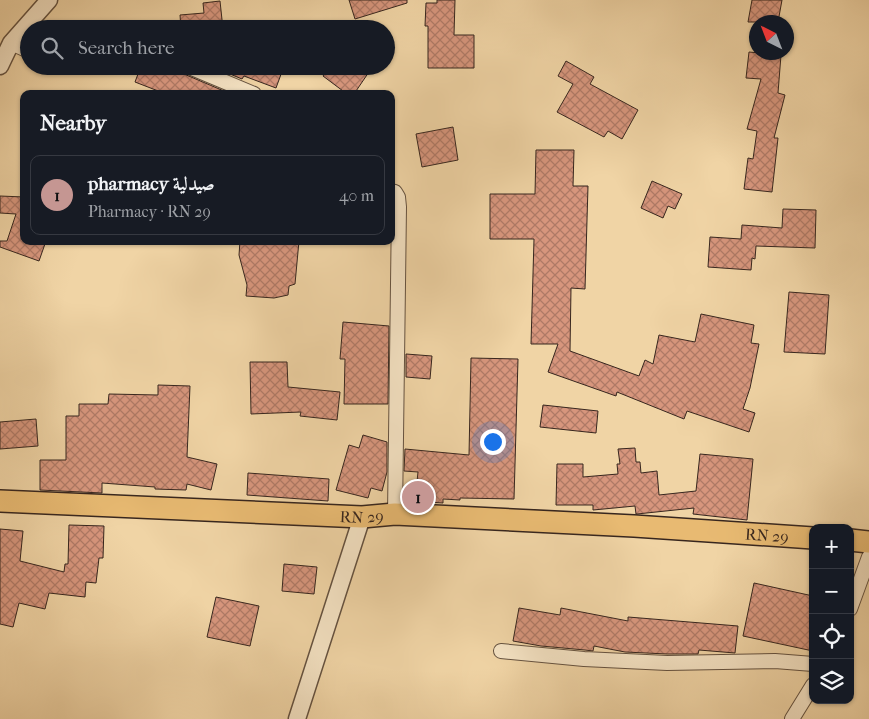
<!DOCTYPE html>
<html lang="en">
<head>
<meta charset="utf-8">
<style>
	:root { --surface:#171b24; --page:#20242c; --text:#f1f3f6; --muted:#9ea1a6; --line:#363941; --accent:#c59692 }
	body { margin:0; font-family:"IM FELL French Canon",Amiri,serif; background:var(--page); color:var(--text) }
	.controls { position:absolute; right:15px; bottom:15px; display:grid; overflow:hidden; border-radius:10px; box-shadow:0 1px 4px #0004 }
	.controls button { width:45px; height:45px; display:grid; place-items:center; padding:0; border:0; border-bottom:1px solid var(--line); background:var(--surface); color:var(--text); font:25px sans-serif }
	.compass { position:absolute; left:749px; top:15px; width:45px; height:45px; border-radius:50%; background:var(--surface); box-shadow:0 1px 4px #0004; rotate:318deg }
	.you { position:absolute; left:492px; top:441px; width:18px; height:18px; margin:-12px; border:4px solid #fff; border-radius:50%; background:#1a73e8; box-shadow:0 0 0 8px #1a73e833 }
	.badge { display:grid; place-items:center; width:32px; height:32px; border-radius:50%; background:var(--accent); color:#111; font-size:16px; font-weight:700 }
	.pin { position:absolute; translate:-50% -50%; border:2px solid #fff; box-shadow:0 1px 5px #0006 }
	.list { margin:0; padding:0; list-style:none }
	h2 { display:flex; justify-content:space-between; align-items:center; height:65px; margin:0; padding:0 20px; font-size:21px }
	h2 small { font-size:16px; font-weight:400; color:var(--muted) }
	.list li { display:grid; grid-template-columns:32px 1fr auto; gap:15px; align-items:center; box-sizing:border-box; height:80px; margin:0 10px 10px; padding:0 10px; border:1px solid var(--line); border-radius:10px }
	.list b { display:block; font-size:19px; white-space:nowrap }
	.list p { margin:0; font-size:16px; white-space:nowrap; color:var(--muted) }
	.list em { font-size:16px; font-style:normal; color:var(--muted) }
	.icon { flex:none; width:28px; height:28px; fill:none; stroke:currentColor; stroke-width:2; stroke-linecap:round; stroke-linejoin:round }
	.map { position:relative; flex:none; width:869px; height:719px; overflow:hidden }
	.search { position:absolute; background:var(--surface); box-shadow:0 1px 4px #0004; left:20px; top:20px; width:375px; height:55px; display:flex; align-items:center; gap:12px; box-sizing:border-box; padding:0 18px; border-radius:28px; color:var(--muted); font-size:19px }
	.panel { position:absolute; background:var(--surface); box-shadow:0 1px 4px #0004; left:20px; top:90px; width:375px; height:155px; border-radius:10px }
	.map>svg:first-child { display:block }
</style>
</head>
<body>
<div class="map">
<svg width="869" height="719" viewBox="0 0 869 719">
	<defs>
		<pattern id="building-cross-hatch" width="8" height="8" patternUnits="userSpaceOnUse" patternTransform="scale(1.25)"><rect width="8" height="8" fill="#d7967d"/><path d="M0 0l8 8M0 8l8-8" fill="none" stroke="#af7a66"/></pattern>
	</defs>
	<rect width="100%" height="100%" fill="#f0d4a5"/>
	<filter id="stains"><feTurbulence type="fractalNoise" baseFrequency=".004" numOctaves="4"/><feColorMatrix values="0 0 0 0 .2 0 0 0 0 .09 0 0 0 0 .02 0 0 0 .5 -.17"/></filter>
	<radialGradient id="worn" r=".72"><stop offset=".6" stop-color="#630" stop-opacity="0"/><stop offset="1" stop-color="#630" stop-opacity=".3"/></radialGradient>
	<g fill="url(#building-cross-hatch)" stroke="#37261e">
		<polygon points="349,0 407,0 407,3 355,19"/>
		<polygon points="437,0 455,0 454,35 474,35 474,68 428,68 428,26 425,26 426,3 437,3"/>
		<polygon points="752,0 782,0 778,22 748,22"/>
		<polygon points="220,1 223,29 181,29 180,15 204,13 203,3"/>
		<polygon points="749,52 781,55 778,93 785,95 774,138 778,138 772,192 744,189 748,158 753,159 757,131 747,129 761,79 746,78"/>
		<polygon points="566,61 594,77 590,84 638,110 622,139 608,131 604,137 557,112 573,84 558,76"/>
		<polygon points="141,66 177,66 184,74 231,94 166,94 135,82"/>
		<polygon points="219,66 284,66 276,88 244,76 242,79 218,69"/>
		<polygon points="330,66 373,66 354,94 347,94 323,76"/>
		<polygon points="453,127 458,160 422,167 416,134"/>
		<polygon points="536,150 574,150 573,186 588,186 585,289 571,288 570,351 639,376 645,360 653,364 659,335 695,342 701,314 754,325 751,343 759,344 750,388 743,409 755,413 749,432 687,411 684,419 617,392 616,396 548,372 558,344 531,344 534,239 490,239 490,194 535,194"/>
		<polygon points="652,181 682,194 675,209 668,206 663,218 641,208"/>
		<polygon points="0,196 24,197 24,241 46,241 39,261 0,247 0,241 7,241 16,214 0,213"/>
		<polygon points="783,209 816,210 815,248 756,246 755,259 752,258 751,270 708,267 710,237 741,239 742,225 782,228"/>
		<polygon points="240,241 299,241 295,284 289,286 288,295 274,298 246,296 247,285 239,255"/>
		<polygon points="789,292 829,295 825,354 784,352"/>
		<polygon points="343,322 389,326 388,404 344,404 345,359 340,359"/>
		<polygon points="406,354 432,356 430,379 406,377"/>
		<polygon points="471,358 518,359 514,499 460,498 460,500 443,499 443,503 415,501 418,472 404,471 405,449 469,455"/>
		<polygon points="250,362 287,362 288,387 340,392 337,420 300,416 301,412 251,414"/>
		<polygon points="158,385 190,386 187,457 217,464 211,490 187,484 186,490 155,489 155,487 102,483 102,493 40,490 40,460 66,460 66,416 79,416 79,404 108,404 109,394 158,395"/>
		<polygon points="543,405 598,411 596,433 540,427"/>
		<polygon points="36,419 38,446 0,449 0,422"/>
		<polygon points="363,435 387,442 387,472 382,491 371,488 368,498 336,490 349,445 359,448"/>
		<polygon points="635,448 636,462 640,462 641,473 657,471 659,495 696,491 700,454 753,459 747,520 693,514 694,508 637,514 636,514 635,506 593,510 593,505 556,505 557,464 583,464 583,477 618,474 617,464 620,464 618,449"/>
		<polygon points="248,473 329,479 328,501 247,495"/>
		<polygon points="69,525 104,526 103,558 99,558 96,583 86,582 85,597 49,593 45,609 19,603 13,627 0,624 0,529 23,531 20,561 64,572 65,564 68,564"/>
		<polygon points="284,564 317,567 314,594 282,591"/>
		<polygon points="754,583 813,596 813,651 743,636"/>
		<polygon points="216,597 259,606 250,646 207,637"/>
		<polygon points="519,608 560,615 561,608 628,621 628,617 738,626 735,653 699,650 698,654 667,654 625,652 594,646 593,651 585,650 541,646 513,641"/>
	</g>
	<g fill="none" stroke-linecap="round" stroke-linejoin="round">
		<g stroke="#655240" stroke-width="16">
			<g id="minor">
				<polyline points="11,43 29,51"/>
				<polyline points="187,66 254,94"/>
				<polyline points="391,191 395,192 398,197 399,207 395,514"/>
				<polyline points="850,609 869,557"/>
				<polyline points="501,651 584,659 667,663 775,661 813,664"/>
				<polyline points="792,719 813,685"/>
			</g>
		</g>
		<g stroke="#655240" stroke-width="19">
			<g id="tertiary">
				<polyline points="0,66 11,43 49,0"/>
				<polyline points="297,719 362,517"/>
			</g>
		</g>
		<g stroke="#37261e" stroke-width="24">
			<g id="primary">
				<path id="s1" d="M0,501L362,517L395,514L634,526L813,538"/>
				<polyline points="850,540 869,542"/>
			</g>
		</g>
		<use href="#minor" stroke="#f5e3c4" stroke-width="14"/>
		<use href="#tertiary" stroke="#f5e3c4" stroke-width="16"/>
		<use href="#primary" stroke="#e8ba72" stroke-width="21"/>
	</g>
	<g text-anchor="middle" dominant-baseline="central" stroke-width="5" stroke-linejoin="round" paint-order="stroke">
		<g font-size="16" fill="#37261e" stroke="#f5e3c4">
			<text stroke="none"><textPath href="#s1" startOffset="362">RN 29</textPath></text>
			<text stroke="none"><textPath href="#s1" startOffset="768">RN 29</textPath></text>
		</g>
	</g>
	<rect width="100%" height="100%" filter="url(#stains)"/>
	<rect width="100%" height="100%" fill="url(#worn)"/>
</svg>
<div class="controls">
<button>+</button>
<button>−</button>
<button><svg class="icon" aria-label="locate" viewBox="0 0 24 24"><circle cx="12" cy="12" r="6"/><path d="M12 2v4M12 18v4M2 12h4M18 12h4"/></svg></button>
<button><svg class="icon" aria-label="layers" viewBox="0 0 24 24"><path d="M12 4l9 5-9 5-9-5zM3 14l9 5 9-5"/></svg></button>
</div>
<svg class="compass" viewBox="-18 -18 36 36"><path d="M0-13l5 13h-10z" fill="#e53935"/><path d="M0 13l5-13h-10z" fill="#9ea1a6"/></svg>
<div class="you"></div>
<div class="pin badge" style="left:418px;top:497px">1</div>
<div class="search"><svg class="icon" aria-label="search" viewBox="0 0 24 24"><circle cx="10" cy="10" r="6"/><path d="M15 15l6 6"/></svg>Search here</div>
<section class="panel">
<h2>Nearby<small></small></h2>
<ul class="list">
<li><span class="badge">1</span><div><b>pharmacy صيدلية</b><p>Pharmacy · RN 29</p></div><em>40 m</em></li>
</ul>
</section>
</div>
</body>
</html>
